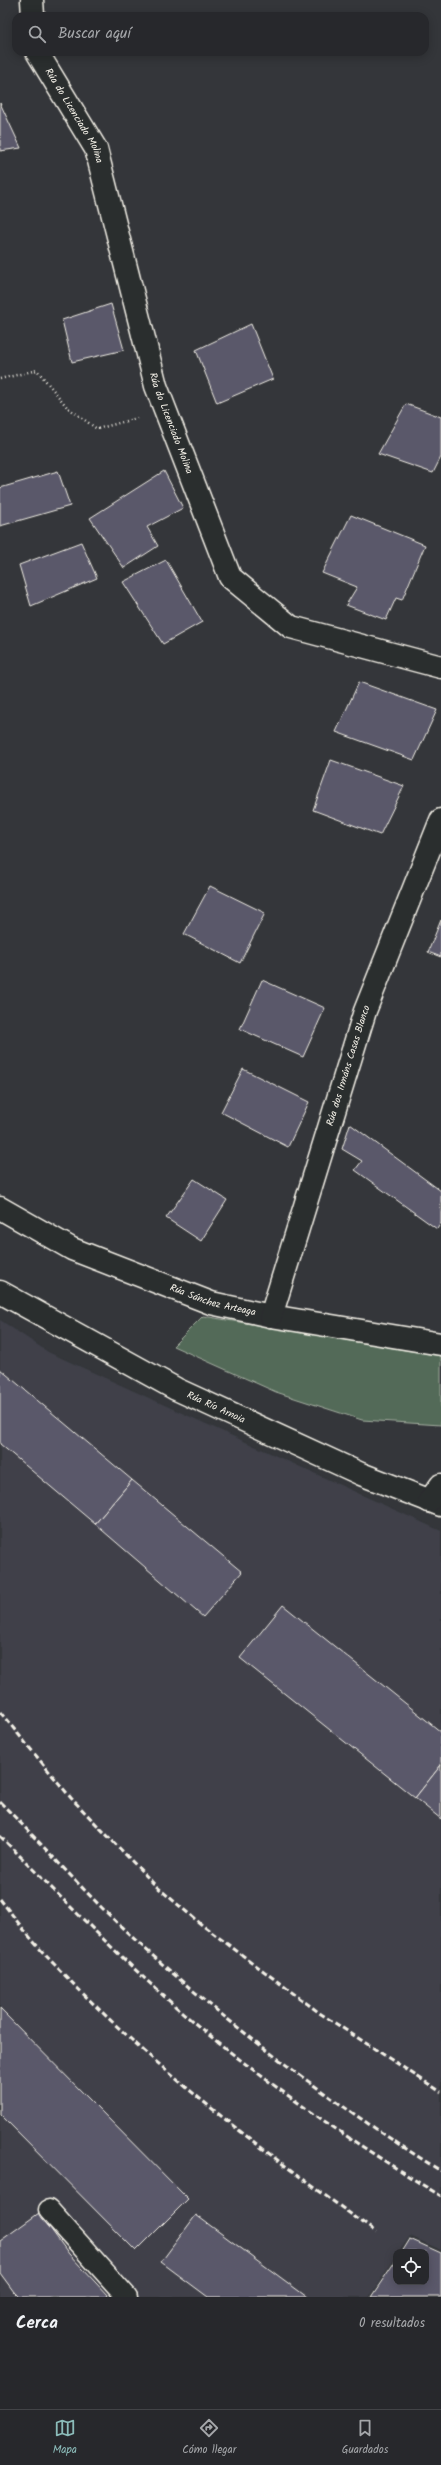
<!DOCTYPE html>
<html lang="es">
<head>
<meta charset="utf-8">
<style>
	:root { --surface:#27282c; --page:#333438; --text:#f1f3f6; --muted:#a4a6a9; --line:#434448; --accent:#8bbbb9 }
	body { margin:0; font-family:Kalam,sans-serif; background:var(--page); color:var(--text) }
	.controls { position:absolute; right:12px; bottom:12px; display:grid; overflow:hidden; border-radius:8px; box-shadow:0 2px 10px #0003 }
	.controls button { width:36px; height:36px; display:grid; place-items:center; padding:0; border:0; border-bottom:1px solid var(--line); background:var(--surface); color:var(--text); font:20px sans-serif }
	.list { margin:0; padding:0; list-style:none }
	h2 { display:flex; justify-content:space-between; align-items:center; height:52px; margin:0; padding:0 16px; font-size:17px }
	h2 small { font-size:13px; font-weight:400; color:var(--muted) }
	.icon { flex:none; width:22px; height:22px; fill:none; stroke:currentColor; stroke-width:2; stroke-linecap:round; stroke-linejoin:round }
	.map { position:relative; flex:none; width:441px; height:2297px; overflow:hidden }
	.search { position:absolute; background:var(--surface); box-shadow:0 2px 10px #0003; left:12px; right:12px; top:12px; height:44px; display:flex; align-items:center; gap:10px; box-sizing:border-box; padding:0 14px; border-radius:12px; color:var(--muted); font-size:15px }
	.sheet { height:112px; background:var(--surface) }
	nav { display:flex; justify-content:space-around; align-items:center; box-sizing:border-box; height:56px; border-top:1px solid var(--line); background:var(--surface); font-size:11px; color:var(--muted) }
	nav a { display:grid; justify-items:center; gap:2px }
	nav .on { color:var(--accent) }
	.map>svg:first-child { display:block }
</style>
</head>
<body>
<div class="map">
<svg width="441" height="2297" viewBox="0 0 441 2297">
	<rect width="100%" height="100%" fill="#34363a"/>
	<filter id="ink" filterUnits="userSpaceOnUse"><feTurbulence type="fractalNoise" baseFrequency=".025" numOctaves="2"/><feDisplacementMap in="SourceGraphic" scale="8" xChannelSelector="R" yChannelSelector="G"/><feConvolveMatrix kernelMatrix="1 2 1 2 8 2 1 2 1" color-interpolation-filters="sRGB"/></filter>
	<g filter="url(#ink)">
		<polygon fill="#3f4049" points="0,1320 48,1352 441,1531 441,2250 410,2236 399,2252 396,2252 396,2257 369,2297 0,2297"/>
		<polygon fill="#536b59" stroke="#a4aea0" points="203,1316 441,1356 441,1425 362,1420 276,1392 173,1346"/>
		<g fill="#5a596b" stroke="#f4f1e8">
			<polygon points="0,103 21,148 0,151"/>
			<polygon points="111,304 124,350 72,362 62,320"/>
			<polygon points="251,324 273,379 217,403 196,350"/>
			<polygon points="406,404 441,417 441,457 433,473 378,454"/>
			<polygon points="58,471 70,506 0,526 0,488"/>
			<polygon points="164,471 183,508 147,527 158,546 124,568 90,518"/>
			<polygon points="351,515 425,545 402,600 396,598 386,620 346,605 357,587 322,573"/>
			<polygon points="81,542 97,578 31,606 19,565"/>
			<polygon points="166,560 202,622 163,644 123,582"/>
			<polygon points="359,682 437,710 414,760 336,732"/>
			<polygon points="331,760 404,786 380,835 313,810"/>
			<polygon points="210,886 265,913 240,963 184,934"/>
			<polygon points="441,920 441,957 428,952"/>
			<polygon points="262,980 325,1008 303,1057 240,1029"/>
			<polygon points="243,1069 309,1102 288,1147 221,1112"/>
			<polygon points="350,1124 441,1191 441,1223 437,1229 355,1170 362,1161 342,1149"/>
			<polygon points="194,1179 227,1200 201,1241 166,1218"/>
			<polygon points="0,1369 132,1480 95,1524 0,1444"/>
			<polygon points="132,1480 242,1572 203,1617 95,1524"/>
			<polygon points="283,1605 441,1732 441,1765 415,1798 240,1658"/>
			<polygon points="441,1765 441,1819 415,1798"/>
			<polygon points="0,2009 188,2199 136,2251 0,2114"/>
			<polygon points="39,2213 69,2254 109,2297 19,2297 14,2292 0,2273 0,2241"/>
			<polygon points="196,2215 307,2297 208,2297 161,2262"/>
			<polygon points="410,2239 441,2253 441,2297 371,2297 396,2260 396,2282 426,2282 426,2252 402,2252"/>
		</g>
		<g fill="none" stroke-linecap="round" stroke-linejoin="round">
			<g stroke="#f4f1e8" stroke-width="23">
				<polyline id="service" points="49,2210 127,2297"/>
			</g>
			<g stroke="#f4f1e8" stroke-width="25">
				<g id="minor">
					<polyline points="32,0 33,16"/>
					<path id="s1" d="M37,52L96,149L156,386L230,577L291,627L441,667"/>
					<path id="s2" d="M0,1208L72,1249L211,1303L271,1316L441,1344"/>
					<path id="s3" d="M0,1292L176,1389L361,1474L441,1505"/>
					<path id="s4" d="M271,1316L365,1011L441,820"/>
					<polyline points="429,1501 441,1485"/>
				</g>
			</g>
			<polyline stroke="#f4f1e8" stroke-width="2.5" stroke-dasharray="1 3" stroke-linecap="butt" points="0,379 37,370 67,407 97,429 137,418"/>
			<use href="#service" stroke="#2a2d2e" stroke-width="20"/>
			<use href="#minor" stroke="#2a2d2e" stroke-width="22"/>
			<g stroke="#f4f1e8" stroke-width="3" stroke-dasharray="6 3" stroke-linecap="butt">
				<polyline points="0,1712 71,1798 156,1886 202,1925 321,2014 441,2092"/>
				<path d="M0,1802C47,1849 92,1901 142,1946C235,2030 335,2105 441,2171"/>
				<path d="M0,1836C70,1906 138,1977 215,2040C286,2097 363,2149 441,2196"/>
				<path d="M0,1899C17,1921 34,1944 54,1964C151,2066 262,2151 376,2232"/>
			</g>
		</g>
	</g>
	<g text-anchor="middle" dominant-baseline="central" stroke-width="3" stroke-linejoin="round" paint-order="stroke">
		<g font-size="10" fill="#f4f1e8" stroke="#2a2d2e">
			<text stroke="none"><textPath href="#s1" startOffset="74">Rúa do Licenciado Molina</textPath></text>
			<text stroke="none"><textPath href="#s1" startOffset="398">Rúa do Licenciado Molina</textPath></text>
			<text stroke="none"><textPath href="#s4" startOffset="262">Rúa dos Irmáns Casas Blanco</textPath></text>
			<text stroke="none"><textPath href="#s2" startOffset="233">Rúa Sánchez Arteaga</textPath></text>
			<text stroke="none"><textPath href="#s3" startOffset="245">Rúa Río Arnoia</textPath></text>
		</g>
	</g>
</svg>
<div class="controls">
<button><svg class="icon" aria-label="locate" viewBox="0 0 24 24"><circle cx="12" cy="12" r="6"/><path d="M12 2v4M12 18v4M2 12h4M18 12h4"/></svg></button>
</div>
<div class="search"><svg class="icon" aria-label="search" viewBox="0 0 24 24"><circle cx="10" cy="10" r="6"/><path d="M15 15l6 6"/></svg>Buscar aquí</div>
</div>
<section class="sheet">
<h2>Cerca<small>0 resultados</small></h2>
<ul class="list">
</ul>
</section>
<nav>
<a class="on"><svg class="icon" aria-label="map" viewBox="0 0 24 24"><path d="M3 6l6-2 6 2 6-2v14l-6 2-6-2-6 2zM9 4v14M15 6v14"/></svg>Mapa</a>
<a><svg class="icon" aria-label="directions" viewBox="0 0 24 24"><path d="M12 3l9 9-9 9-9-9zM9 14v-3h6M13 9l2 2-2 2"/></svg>Cómo llegar</a>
<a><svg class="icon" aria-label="saved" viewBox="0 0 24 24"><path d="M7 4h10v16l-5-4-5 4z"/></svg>Guardados</a>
</nav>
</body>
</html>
